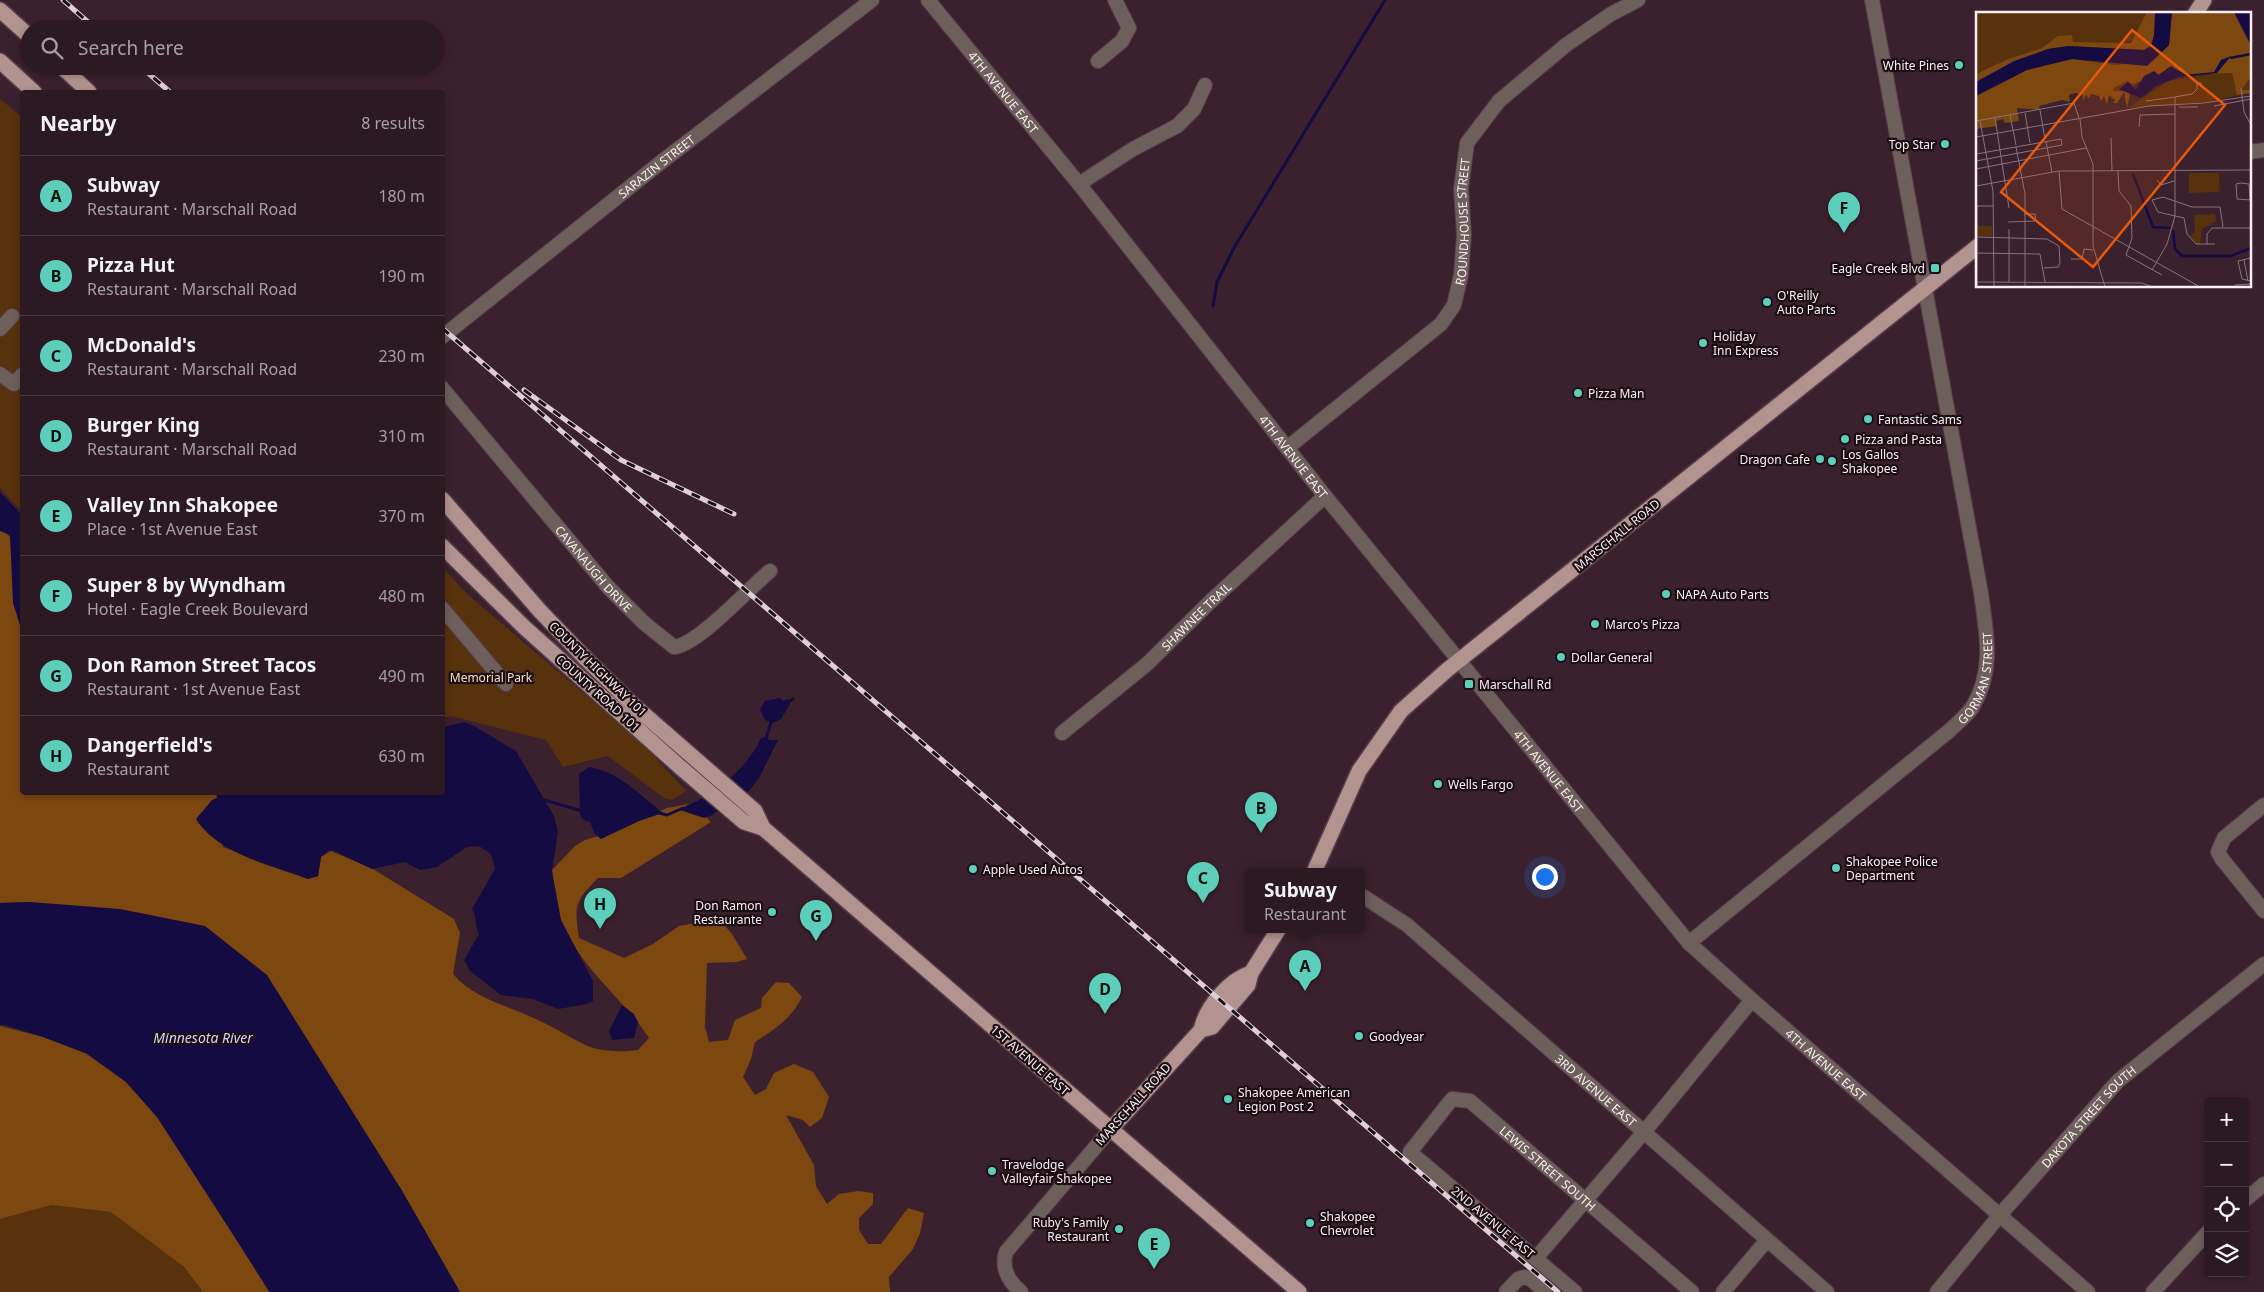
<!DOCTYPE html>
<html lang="en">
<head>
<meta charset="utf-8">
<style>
	:root { --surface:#2c1922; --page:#34222a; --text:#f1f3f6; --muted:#a6a0a5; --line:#483840; --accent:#5dceb9 }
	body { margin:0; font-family:"Noto Sans",sans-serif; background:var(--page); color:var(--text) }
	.controls { position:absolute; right:15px; bottom:15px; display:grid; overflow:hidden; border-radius:5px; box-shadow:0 2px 8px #0003 }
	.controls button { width:45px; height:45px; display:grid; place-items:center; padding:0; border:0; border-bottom:1px solid var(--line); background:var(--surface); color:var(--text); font:25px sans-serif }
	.you { position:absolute; left:1544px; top:876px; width:18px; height:18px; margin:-12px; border:4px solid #fff; border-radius:50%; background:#1a73e8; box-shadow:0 0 0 8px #1a73e833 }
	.badge { display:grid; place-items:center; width:32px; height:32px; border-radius:50%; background:var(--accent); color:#111; font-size:16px; font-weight:700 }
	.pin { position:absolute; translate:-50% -41px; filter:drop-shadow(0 1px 2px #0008) }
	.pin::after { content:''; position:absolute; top:26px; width:18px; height:15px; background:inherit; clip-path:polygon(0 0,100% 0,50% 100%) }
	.popup { position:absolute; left:1245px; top:868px; width:120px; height:65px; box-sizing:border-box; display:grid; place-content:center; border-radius:5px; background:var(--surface); filter:drop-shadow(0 1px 4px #0005); font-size:16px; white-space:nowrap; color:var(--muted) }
	.popup b { font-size:19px; color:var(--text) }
	.popup::after { content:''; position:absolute; left:50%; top:100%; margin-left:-10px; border:10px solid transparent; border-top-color:var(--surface) }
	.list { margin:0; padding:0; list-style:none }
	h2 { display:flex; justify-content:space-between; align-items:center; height:65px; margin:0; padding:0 20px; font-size:21px }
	h2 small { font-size:16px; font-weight:400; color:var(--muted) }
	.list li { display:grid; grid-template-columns:32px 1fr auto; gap:15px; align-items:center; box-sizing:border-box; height:80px; padding:0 20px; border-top:1px solid var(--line) }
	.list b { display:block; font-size:19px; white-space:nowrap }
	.list p { margin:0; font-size:16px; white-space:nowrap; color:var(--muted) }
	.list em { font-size:16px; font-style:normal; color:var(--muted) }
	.icon { flex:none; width:28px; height:28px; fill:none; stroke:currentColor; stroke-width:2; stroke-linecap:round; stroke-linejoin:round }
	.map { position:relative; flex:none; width:2264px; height:1292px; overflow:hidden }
	.search { position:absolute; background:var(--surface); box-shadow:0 2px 8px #0003; left:20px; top:20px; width:425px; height:55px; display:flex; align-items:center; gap:12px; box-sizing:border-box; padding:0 18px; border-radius:28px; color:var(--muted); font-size:19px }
	.panel { position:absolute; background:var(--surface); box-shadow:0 2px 8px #0003; left:20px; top:90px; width:425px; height:705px; border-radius:5px }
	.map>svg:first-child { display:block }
</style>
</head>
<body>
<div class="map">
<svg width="2264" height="1292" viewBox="0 0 2264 1292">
	<rect width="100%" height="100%" fill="#3b212d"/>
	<g fill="#58310d">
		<polygon points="0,99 22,117 22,511 0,488"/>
		<polygon points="442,567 467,594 642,743 686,791 672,800 664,798 608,756 563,767 546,740 451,716 443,718"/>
		<polygon points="52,1205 112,1212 184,1267 203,1292 0,1292 0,1219"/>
	</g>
	<g fill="#7d4710">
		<path d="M0,527L10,537L17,615L22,633V792L216,793L223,847L308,879L318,876L321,857L331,851L373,869L454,919L460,933L453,974C476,1001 512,1006 542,1022C558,1029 578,1043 593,1048C610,1052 622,1052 638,1050L649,1038C622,997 578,966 561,920C555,905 554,886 552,870L575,846L585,840L619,830L667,808L694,803L711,822L621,878H598C575,902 574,904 579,938L624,958L653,944L679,926L719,919L732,934L747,959L737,962L707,963L705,1027L709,1042L728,1040L735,1020L761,1008L762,998L776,982L789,983L802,997C791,1019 775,1029 755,1042L751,1059L743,1077L755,1095L766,1089L774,1073L794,1064L813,1072L829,1097L822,1118L810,1127L803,1120L786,1115L814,1165L816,1186L827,1204L839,1194L858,1191L873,1193V1204L859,1218V1230L868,1244H881L908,1208L924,1213L920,1233L913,1249L889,1277L890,1292H460L401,1189L30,902L0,903Z"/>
		<polygon points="0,1026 43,1037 85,1053 126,1082 157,1117 222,1216 269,1292 203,1292 184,1267 111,1212 52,1205 0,1219"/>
	</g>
	<g fill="#150b43">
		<polygon points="0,492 22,515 22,631 13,603 10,535 0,531"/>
		<polygon points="780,698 783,701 788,699 790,704 781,719 773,723 765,720 760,709 765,701"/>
		<path d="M464,722L474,726L516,751L554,816L558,832L552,871L561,920L593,981V1001L587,1004L558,1009L533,999L501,995L470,971L464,960L479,934C474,924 477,916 472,909L495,869L491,854L479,846L467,847L437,867L420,870L405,862L372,869L334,851H328L321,857L318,876L308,879C271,865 218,854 196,819L212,800L217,798L218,793L442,792L443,727Z"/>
		<path d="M765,737L770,740H778L759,778L749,791L710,816L704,818L680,810C686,805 691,804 697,801C723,787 749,765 761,738Z"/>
		<path d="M589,767C619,772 640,795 663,813L639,821L601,839L595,834L590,822L585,821L580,816L579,774Z"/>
		<polygon points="30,902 120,909 205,926 267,975 401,1189 460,1292 270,1292 157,1117 126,1082 88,1054 43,1037 5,1025 0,1025 0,903"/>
		<polygon points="622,1005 634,1014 638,1022 634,1038 612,1040 609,1031"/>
	</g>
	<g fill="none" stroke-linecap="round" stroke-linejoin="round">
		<g stroke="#150b43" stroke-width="3">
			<polyline points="1213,306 1217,282 1235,246 1385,0"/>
			<polyline points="786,703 793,699"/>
			<polyline points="765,742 772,719"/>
			<polyline points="541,799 582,811"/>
			<polyline points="659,813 667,815 683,808"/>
		</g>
		<g stroke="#563e49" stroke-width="16">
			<g id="minor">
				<path id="s1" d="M928,0L1079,184L1325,496L1689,943L1752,1000L2088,1292"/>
				<polyline points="1098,61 1122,41 1129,28 1115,0"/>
				<polyline points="2250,152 2264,150"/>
				<polyline points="1079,184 1133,149 1177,126 1194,109 1205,85"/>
				<polyline points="0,329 12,316"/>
				<path id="s2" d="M442,337L660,163L872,0"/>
				<polyline points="0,374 14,384 22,375"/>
				<path id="s3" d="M442,388L608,587L644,623L674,647C698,645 748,589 770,571"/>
				<path id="s4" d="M1287,448L1441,324L1454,305L1461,275L1464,235L1461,189L1467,143L1499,101L1566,45L1611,14L1638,0"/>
				<polyline points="442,608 506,684"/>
				<path id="s5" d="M1062,733L1147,664L1211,601L1325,496"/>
				<polyline points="2264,805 2224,838 2218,852 2222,859 2264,911"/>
				<path id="s6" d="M1361,895L1407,925L1827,1292"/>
				<path id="s7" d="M1689,943L1949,731C1957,723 1968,715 1973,706C1995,669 1986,632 1981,593L1872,0"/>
				<polyline points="2245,1200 2264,1184"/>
				<polyline points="1536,1258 1644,1132 1752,1000"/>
				<path d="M1021,1292C1009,1282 1001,1268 1006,1252L1110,1130"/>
				<polyline points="1506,1292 1518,1279 1525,1277 1532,1280 1545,1292"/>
				<path id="s8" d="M1575,1292L1410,1152L1452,1099L1470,1101L1692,1292"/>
				<polyline points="1723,1292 1767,1240"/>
				<path id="s9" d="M1937,1292L1999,1216L2118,1081L2264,964"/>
				<polyline points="2153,1292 2208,1232"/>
			</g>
		</g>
		<g stroke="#563e49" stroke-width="18">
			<g id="major">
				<polyline points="0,10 29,36"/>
				<polyline points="2195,14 2204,0"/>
				<polyline points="0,61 34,92"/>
				<polyline points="61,66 89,92"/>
				<polyline points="442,499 540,611 586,659 631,703 755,811 763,828"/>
				<polyline points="442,546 524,627 680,767 744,822 763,828 1299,1292"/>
				<polyline points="1314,872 1359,771 1401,711 1447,670 1978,246"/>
				<path d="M1201,1030C1206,1007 1229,980 1251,973"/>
				<polyline points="1110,1130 1201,1030 1212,1027 1248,985 1251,973 1278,930"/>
			</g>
		</g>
		<use href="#minor" stroke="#6e5f5d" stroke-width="14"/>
		<use href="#major" stroke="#b2938f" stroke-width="15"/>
		<g stroke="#dfced5" stroke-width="5">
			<g id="rail">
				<polyline points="63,0 96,29"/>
				<polyline points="140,66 170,92"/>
				<polyline points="442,328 1558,1292"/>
				<polyline points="524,390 621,460 734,514"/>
			</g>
		</g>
		<use href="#rail" stroke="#1b0f14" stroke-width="3" stroke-dasharray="9" stroke-linecap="butt"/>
	</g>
	<g fill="#5dceb9" stroke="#1b0f14" stroke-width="2">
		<circle cx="1959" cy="65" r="5"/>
		<circle cx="1945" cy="144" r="5"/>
		<rect x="1930" y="263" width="10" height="10" rx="2.5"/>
		<circle cx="1767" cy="302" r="5"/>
		<circle cx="1703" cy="343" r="5"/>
		<circle cx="1578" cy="393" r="5"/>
		<circle cx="1868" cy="419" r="5"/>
		<circle cx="1845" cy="439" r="5"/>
		<circle cx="1820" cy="459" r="5"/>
		<circle cx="1832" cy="461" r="5"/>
		<circle cx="1666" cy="594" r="5"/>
		<circle cx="1595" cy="624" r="5"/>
		<circle cx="1561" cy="657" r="5"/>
		<rect x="1464" y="679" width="10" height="10" rx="2.5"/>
		<circle cx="1438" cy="784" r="5"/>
		<circle cx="1836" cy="868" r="5"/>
		<circle cx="973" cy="869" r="5"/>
		<circle cx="772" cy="912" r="5"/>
		<circle cx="1359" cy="1036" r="5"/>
		<circle cx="1228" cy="1099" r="5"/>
		<circle cx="992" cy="1171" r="5"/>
		<circle cx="1310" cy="1223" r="5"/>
		<circle cx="1119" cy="1229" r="5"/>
	</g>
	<g text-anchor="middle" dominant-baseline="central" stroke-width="4.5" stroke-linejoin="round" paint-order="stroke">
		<g font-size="12" fill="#fdeef4" stroke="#1b0f14" text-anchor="start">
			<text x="1949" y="65" text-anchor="end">White Pines</text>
			<text x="1935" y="144" text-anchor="end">Top Star</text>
			<text x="1925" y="268" text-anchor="end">Eagle Creek Blvd</text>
			<text x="1777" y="295">O'Reilly<tspan x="1777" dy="14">Auto Parts</tspan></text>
			<text x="1713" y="336">Holiday<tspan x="1713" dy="14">Inn Express</tspan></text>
			<text x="1588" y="393">Pizza Man</text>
			<text x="1878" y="419">Fantastic Sams</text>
			<text x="1855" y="439">Pizza and Pasta</text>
			<text x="1842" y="454">Los Gallos<tspan x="1842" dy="14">Shakopee</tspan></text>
			<text x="1810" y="459" text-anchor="end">Dragon Cafe</text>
			<text x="1676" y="594">NAPA Auto Parts</text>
			<text x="1605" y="624">Marco's Pizza</text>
			<text x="1571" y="657">Dollar General</text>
			<text x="1479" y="684">Marschall Rd</text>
			<text x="1448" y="784">Wells Fargo</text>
			<text x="1846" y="861">Shakopee Police<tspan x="1846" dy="14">Department</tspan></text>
			<text x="983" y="869">Apple Used Autos</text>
			<text x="762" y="905" text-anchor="end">Don Ramon<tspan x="762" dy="14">Restaurante</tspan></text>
			<text x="1369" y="1036">Goodyear</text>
			<text x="1238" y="1092">Shakopee American<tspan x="1238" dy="14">Legion Post 2</tspan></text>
			<text x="1002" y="1164">Travelodge<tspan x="1002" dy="14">Valleyfair Shakopee</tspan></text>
			<text x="1320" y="1216">Shakopee<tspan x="1320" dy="14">Chevrolet</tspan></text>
			<text x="1109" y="1222" text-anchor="end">Ruby's Family<tspan x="1109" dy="14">Restaurant</tspan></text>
		</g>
		<g font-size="12" fill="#fdeef4" stroke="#1b0f14">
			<text stroke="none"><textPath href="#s1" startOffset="119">4TH AVENUE EAST</textPath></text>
			<text stroke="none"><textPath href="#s2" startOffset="274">SARAZIN STREET</textPath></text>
			<text stroke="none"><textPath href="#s4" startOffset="305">ROUNDHOUSE STREET</textPath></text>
			<text stroke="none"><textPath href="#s1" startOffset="585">4TH AVENUE EAST</textPath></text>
			<text transform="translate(1617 535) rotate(-39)">MARSCHALL ROAD</text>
			<text stroke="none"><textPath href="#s3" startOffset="236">CAVANAUGH DRIVE</textPath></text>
			<text stroke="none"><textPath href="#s5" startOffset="178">SHAWNEE TRAIL</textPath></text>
			<text transform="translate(598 669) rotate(44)">COUNTY HIGHWAY 101</text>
			<text stroke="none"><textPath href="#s7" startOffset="398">GORMAN STREET</textPath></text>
			<text transform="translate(598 693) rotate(42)">COUNTY ROAD 101</text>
			<text stroke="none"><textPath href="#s1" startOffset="990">4TH AVENUE EAST</textPath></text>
			<text transform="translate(1030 1060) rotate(41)">1ST AVENUE EAST</text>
			<text stroke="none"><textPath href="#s1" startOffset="1395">4TH AVENUE EAST</textPath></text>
			<text stroke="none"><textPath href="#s6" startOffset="306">3RD AVENUE EAST</textPath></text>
			<text transform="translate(1133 1104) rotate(-48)">MARSCHALL ROAD</text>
			<text stroke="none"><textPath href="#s9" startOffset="232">DAKOTA STREET SOUTH</textPath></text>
			<text stroke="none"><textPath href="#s8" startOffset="405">LEWIS STREET SOUTH</textPath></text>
			<text transform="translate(1493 1222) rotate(40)">2ND AVENUE EAST</text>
		</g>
		<g font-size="12" fill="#fedcc2" stroke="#1b0f14">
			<text x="491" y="677">Memorial Park</text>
		</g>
		<g font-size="14" font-style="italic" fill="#d0d3f8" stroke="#1b0f14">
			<text x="203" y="1037">Minnesota River</text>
		</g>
	</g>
	<g transform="translate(1976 12)">
		<rect width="275" height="275" fill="#3b212d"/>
		<path d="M0,0H171L159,27L141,33L142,43L87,39L86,23L66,36L32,47L0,62ZM275,36V81L230,90L152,96L192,69L236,62L210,63L195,54L184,63L174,60L157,75L144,76V81L124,84L97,79L90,87L4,101L0,109V80L15,68L72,51L96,47ZM213,161H243L244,180L213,181ZM239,202L240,209L226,217L224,232H221L214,224L219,220L218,203ZM2,214H16V224H2Z" fill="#58310d"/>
		<path d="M171,0H179V19L175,33L168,38L91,34L72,37L0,70V62L32,47L66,36L82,24L96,23L97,30L155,31ZM196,0H258L275,34V65L265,78H275V81L261,83L256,61L210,62L193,55L182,63L157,72L151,69L138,76L137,79H147L154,82L151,96L148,80L141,91H137L139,88L133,83L131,93L128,84L125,89L123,84L115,82L113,86L109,83L108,89L106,82L99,81L93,83L94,90L86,88L63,94L64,98L41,96L43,109L29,111L27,107L20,109L21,114L0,117V84L51,58L96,47L140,53L177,49L193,33Z" fill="#7d4710"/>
		<path d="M179,0H196L193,33L171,54L96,47L51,58L0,84V70L38,49L72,37L93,34L168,38L175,34L178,25ZM258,0L275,1V34V33ZM255,44L241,61L203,65L180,74L165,86L143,77L152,70L160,78L168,64L178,59L183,63L195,54L210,63L238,60L245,48Z" fill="#150b43"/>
		<path fill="none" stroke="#150b43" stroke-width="2.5" d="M254,46L275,42M157,162L177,215L194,216M197,218L199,237L206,244H255L275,236"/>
		<path fill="none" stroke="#89737d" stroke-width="1" d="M265,76L268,100L275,113M199,85L216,82L221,77V71H225V75M170,89L199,85V204L191,232L176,258M238,94L275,87M203,95H222M64,98L69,127L65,129M49,101L54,131M34,103L40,133M19,106L33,196M104,107L106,125L117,152V234L129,275M0,109L98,91L103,106M4,109L17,179L18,275M163,115L164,103L199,102M0,125L173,94L228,91L275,84M135,126L136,159M70,130L76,160M40,135L49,182V275M0,142L85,127L86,133L0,149M0,157L110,136M83,159L86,197L224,275M142,159L143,179L155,194L156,226L150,243L186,263M181,168L185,173L198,169M265,171L260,172L261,187L275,188M265,171L273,172L274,188M0,174L83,159L275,158M1,194V275M1,194H17M32,210L60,209L59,202H48M33,217V270M0,225L71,227L83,234L84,251L82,255L68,256M239,232H220L211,222L208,206L182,200L176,188L187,185L216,195H244L247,215M231,233V222L236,216H275M0,241L64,242L69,270M275,246L262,249L266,267L275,269M95,247H106L108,237L117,238M268,248L272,269M0,270L166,271L177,275M259,273L275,272"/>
		<path fill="#e8590c" fill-opacity="0.15" stroke="#e8590c" stroke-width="2.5" d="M156,18L249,93L117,255L25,180Z"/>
		<rect width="275" height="275" fill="none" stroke="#fdeef4" stroke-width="2.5"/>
	</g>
</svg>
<div class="controls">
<button>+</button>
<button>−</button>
<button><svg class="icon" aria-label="locate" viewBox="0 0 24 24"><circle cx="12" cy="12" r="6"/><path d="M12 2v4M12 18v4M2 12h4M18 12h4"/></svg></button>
<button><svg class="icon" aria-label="layers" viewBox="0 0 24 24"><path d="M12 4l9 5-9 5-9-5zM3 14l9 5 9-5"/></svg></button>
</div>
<div class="you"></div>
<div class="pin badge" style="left:1305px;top:991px">A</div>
<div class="popup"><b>Subway</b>Restaurant</div>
<div class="pin badge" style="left:1261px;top:833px">B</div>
<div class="pin badge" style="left:1203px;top:903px">C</div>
<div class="pin badge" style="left:1105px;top:1014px">D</div>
<div class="pin badge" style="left:1154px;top:1269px">E</div>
<div class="pin badge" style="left:1844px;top:233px">F</div>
<div class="pin badge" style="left:816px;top:941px">G</div>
<div class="pin badge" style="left:600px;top:929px">H</div>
<div class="search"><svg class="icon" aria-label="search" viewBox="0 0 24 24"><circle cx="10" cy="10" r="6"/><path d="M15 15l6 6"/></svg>Search here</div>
<section class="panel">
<h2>Nearby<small>8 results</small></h2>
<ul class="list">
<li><span class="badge">A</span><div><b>Subway</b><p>Restaurant · Marschall Road</p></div><em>180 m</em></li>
<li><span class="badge">B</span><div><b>Pizza Hut</b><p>Restaurant · Marschall Road</p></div><em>190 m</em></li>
<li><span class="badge">C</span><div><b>McDonald's</b><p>Restaurant · Marschall Road</p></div><em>230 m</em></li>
<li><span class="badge">D</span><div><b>Burger King</b><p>Restaurant · Marschall Road</p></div><em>310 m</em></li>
<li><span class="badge">E</span><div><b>Valley Inn Shakopee</b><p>Place · 1st Avenue East</p></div><em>370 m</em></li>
<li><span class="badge">F</span><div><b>Super 8 by Wyndham</b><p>Hotel · Eagle Creek Boulevard</p></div><em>480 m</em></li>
<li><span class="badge">G</span><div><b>Don Ramon Street Tacos</b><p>Restaurant · 1st Avenue East</p></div><em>490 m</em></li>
<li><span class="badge">H</span><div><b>Dangerfield's</b><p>Restaurant</p></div><em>630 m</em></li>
</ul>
</section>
</div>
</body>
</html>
